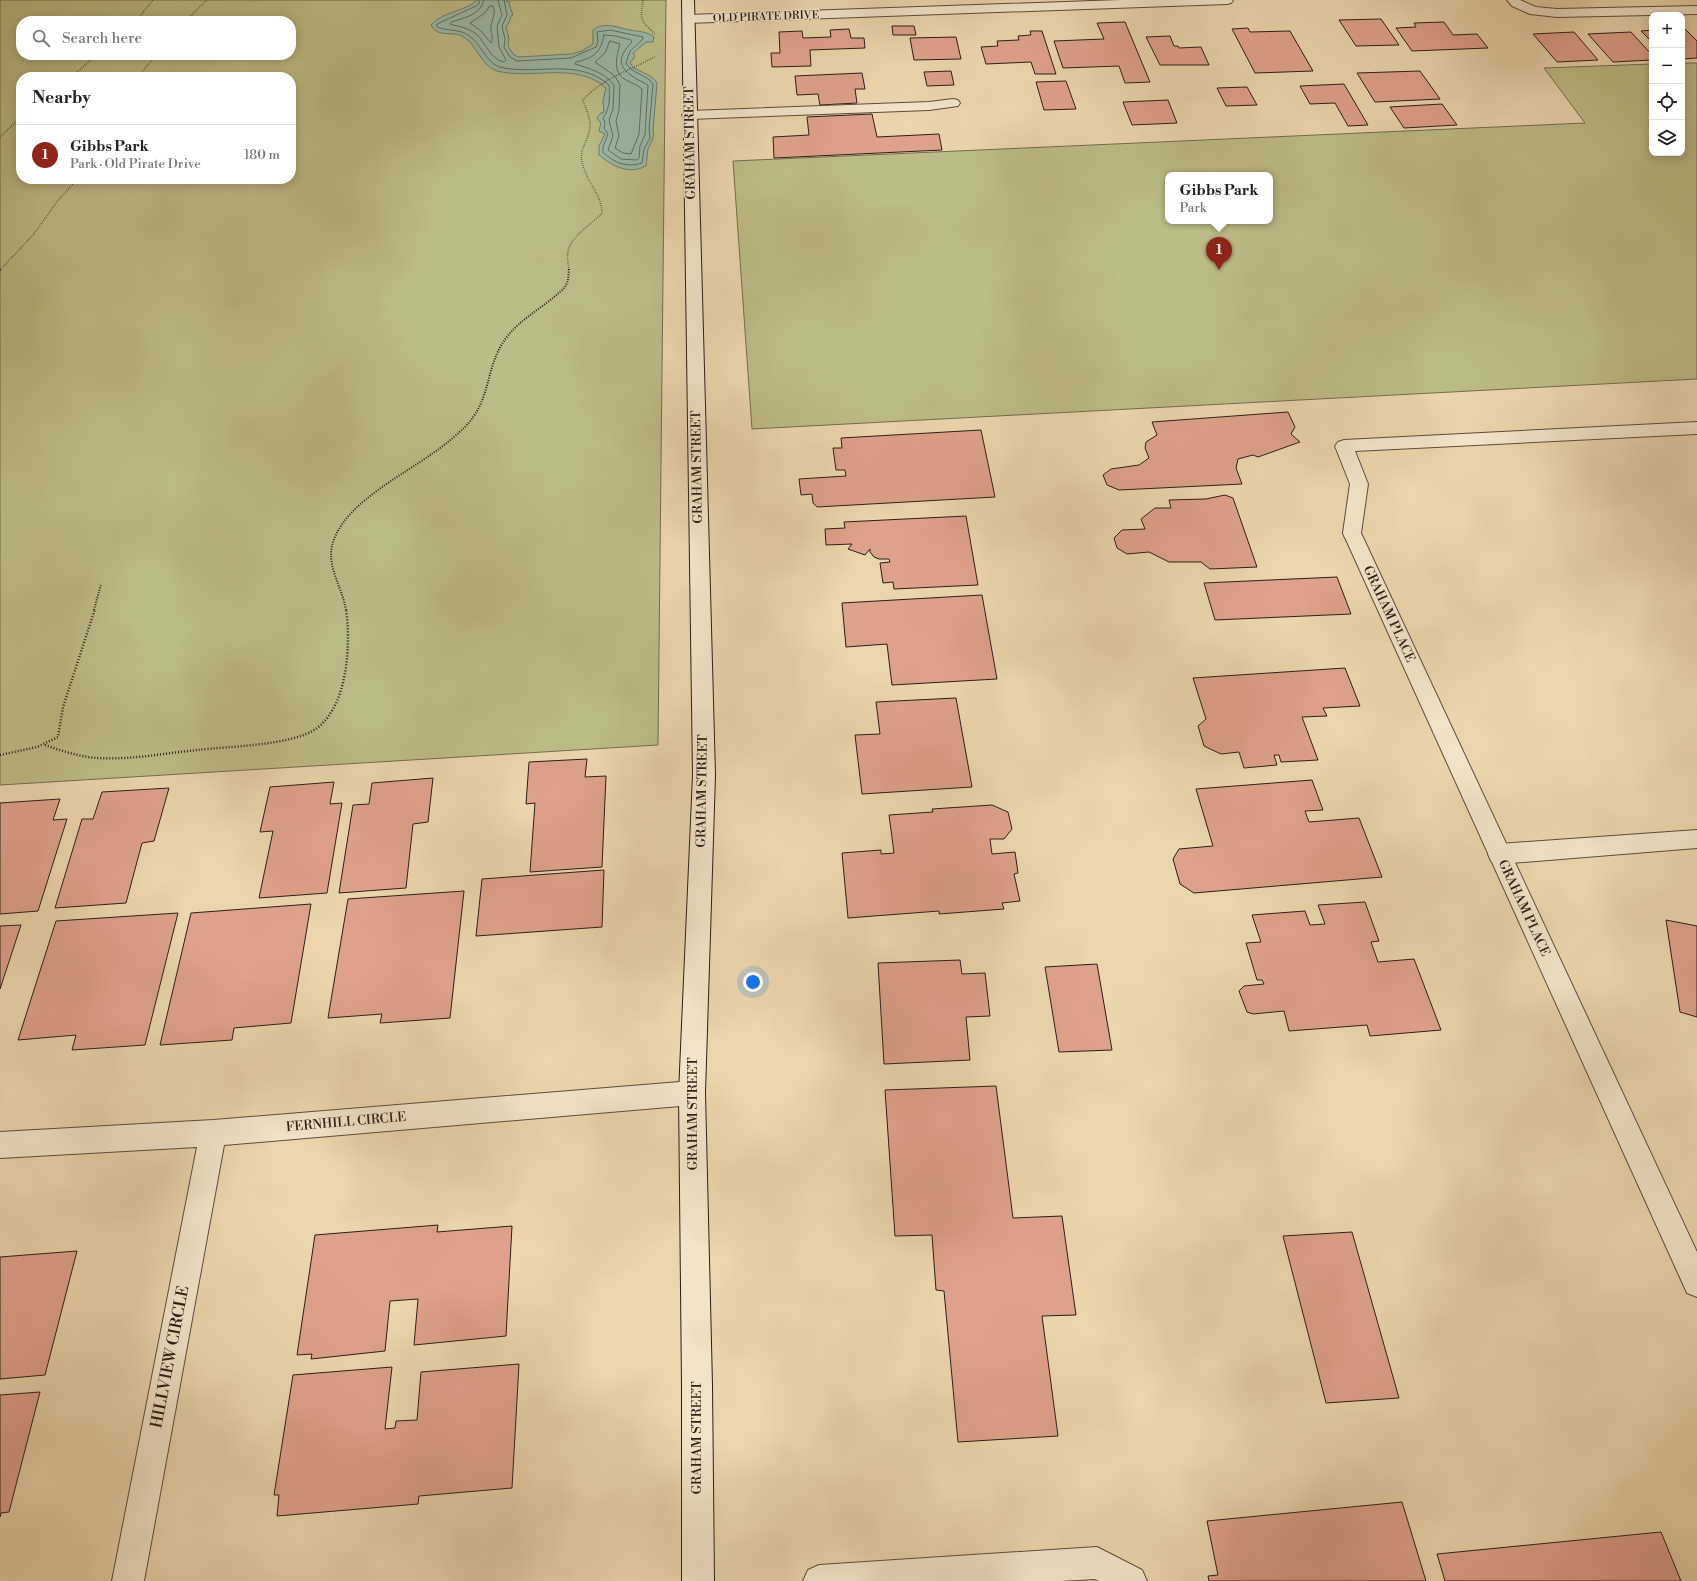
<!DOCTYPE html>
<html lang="en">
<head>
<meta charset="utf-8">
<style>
	:root { --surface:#fff; --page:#f6f6f6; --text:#222; --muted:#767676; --line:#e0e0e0; --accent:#8f2418 }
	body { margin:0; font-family:"Libre Bodoni",serif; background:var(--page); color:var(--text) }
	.controls { position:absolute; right:12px; top:12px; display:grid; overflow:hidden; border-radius:8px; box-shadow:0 2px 10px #0003 }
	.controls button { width:36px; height:36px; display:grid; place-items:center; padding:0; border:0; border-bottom:1px solid var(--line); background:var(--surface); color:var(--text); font:20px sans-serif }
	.you { position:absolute; left:753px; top:982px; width:14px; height:14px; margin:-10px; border:3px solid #fff; border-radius:50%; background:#1a73e8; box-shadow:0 0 0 6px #1a73e833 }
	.badge { display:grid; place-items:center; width:26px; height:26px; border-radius:50%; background:var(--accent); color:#fff; font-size:13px; font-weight:700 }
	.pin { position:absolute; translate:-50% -33px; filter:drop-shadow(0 1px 2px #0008) }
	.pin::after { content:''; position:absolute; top:21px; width:14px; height:12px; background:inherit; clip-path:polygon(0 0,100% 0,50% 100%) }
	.popup { position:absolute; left:1165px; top:172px; width:108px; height:52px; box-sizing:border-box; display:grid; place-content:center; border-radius:8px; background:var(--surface); filter:drop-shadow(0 1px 3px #0005); font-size:13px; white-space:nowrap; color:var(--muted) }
	.popup b { font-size:15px; color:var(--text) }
	.popup::after { content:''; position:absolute; left:50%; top:100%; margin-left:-8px; border:8px solid transparent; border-top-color:var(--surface) }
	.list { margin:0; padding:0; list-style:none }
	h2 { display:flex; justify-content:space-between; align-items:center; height:52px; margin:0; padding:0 16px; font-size:17px }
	h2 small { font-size:13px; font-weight:400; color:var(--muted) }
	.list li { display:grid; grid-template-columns:26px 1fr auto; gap:12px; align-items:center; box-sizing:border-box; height:60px; padding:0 16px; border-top:1px solid var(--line) }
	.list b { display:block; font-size:15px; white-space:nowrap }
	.list p { margin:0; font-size:13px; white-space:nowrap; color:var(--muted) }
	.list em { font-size:13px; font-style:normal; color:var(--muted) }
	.icon { flex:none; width:22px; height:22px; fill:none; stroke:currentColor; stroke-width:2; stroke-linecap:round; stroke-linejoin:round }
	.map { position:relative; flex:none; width:1697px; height:1581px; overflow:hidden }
	.search { position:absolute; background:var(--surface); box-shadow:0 2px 10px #0003; left:16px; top:16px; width:280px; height:44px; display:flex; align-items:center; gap:10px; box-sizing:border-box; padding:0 14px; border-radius:16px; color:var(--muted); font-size:15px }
	.panel { position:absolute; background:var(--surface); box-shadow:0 2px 10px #0003; left:16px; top:72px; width:280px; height:112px; border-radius:16px }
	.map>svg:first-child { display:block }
</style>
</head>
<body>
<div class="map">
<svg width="1697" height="1581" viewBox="0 0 1697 1581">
	<rect width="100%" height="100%" fill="#ebd5ac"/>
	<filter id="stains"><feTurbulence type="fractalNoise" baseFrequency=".005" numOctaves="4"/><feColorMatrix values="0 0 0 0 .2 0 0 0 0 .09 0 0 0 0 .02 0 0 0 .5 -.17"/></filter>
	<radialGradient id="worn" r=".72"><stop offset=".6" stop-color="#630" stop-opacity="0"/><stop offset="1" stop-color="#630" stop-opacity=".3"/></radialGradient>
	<g fill="#bdbc86" stroke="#746d4e" fill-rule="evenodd">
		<path d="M0,0H666L658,745L0,785ZM21,21H291V55H21ZM21,77H291V179H21Z"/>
		<path d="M1682,63H1697V379L752,429L733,161L1585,123L1544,68L1652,64V153H1682ZM1168,175H1270V221H1168Z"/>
	</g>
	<path fill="#99b9a7" stroke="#6d7b6d" d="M477,0H507V2H510L509,4L513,15L511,16L509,23L506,27L509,39L508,46L513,54L518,57L571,54L582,51L593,44V30C605,21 618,28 630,30C639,32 647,31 654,37L653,42H646L633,53L635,56L630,63C636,73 651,72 657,83L653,130C655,139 651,141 648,149C647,154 647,160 646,166C628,175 613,166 599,155V146L605,134L599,131L601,123L597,118L601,113L604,112L603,101L606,88C576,61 532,80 497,71C480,66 477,42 460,35C450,32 437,37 431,25C443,11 465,12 477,0Z"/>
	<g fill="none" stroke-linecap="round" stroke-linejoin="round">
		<g stroke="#626c5f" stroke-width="1">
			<path d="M479,0V4L476,6L437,24V27C447,31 459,29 468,35C481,43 484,60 499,67C536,76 577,57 609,85C610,96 610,109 603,118L605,123L604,128L608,134L603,147V152C614,163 627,168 642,163L644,149L650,138L649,129L653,84C646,74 632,74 626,63L630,51L643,39V37L610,30L597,32L598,41L596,47L571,58L517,61L510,57L504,47L505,39L502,26L507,15L504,0"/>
			<path d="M484,0C481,15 464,18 451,22L450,24C460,27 467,27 476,34C487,43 488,58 504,62L506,60L499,47L497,26L502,15L498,0"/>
			<path d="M490,6H493C496,14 492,19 491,26C490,32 494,37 491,43L481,31L470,23L485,13Z"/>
			<path d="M604,35L616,36L631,40L632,42C609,65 627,74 648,85L645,135L640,146L639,158L637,160L621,159L608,150L613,136L609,120L613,109L614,85C604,72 590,69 575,64L576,62C593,58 601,53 604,35Z"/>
			<path d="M610,41L620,44C616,58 612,74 628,81C633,84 638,85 642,89L639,134L631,154L623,153L615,148L619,136L616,121L619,110L620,85L615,76L595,62L605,53Z"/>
		</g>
	</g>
	<g fill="#dea18b" stroke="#2c1e17">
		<polygon points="1381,19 1399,45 1356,46 1339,20"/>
		<polygon points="1125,22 1150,82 1125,83 1119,66 1063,68 1054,41 1104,39 1097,23"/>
		<polygon points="1444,22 1453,35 1477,34 1488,48 1412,51 1396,28 1416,27 1414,23"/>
		<polygon points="892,26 914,26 916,35 893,35"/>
		<polygon points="1248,28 1250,32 1290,31 1313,71 1255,73 1232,29"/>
		<polygon points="849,29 851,38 864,38 865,48 810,50 811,66 772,67 771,53 780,53 779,32 802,31 803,38 831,37 830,30"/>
		<polygon points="1682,29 1685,29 1697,41 1697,58 1682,59"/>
		<polygon points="1652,30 1652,42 1641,31"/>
		<polygon points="1030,31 1042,31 1056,74 1035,74 1031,62 986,64 981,47 998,46 997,41 1019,40 1018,36 1031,35"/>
		<polygon points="1574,32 1598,60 1557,62 1533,34"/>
		<polygon points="1631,32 1652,55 1652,60 1613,62 1588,34"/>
		<polygon points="1170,36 1174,46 1178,46 1179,48 1201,47 1209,65 1160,65 1146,37"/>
		<polygon points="956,37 961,59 914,60 910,38"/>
		<polygon points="951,71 954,85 927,86 924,72"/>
		<polygon points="1420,71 1440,99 1375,102 1357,73"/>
		<polygon points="862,73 865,89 855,89 857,103 820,105 818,94 797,95 795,76"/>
		<polygon points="1066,81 1076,109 1044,110 1036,82"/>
		<polygon points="1344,84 1368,125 1348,126 1335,103 1310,104 1300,86"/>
		<polygon points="1247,87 1257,105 1226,106 1217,88"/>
		<polygon points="1168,100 1177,123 1132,125 1123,102"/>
		<polygon points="1442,104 1457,125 1404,128 1390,107"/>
		<polygon points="872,114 877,137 939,134 942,150 774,158 773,137 809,135 807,117"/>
		<polygon points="1288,412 1295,427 1291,434 1300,442 1258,457 1253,455 1238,459 1236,468 1242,484 1119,490 1107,485 1103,475 1111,469 1139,465 1149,458 1145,448 1146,442 1157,435 1152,422"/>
		<polygon points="981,430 995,497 817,507 813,503 812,494 801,495 799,479 846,476 845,470 836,470 833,448 842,448 841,438"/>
		<polygon points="1225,495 1233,498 1257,567 1210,569 1201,562 1169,562 1149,552 1127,554 1117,548 1114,538 1122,530 1145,529 1141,519 1155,508 1171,508 1169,500 1206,499"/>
		<polygon points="966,516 978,585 894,589 893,582 883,583 880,563 890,562 889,559 879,559 874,557 870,552 870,549 865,555 848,549 852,544 826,545 825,529 845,528 844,522"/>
		<polygon points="1337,577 1351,614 1215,620 1204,583"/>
		<polygon points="982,595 997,679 892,685 887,644 846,647 842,603"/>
		<polygon points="1345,668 1360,706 1323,708 1327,716 1302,717 1318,760 1281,762 1279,755 1274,755 1277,765 1244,768 1239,752 1221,754 1204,746 1198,726 1206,719 1193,678"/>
		<polygon points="956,698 972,787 862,794 855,735 880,734 876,702"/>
		<polygon points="587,759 585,777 606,776 602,867 530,872 535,803 526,804 529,762"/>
		<polygon points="433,778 428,822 413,824 406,888 339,893 353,805 369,804 372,783"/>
		<polygon points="1312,780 1323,810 1305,811 1309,822 1359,818 1382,877 1194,893 1180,884 1173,859 1179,849 1213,846 1196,789"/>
		<polygon points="334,782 330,804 342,803 327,893 259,898 273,831 260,832 270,787"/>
		<polygon points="169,788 154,841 142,843 126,903 55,908 82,819 93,819 102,792"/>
		<polygon points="60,799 53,820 67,819 38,911 0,914 0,803"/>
		<polygon points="992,805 1008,812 1012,829 1004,839 990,839 992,854 1015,852 1018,873 1014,874 1020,901 1002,903 1004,909 939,914 939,911 848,918 842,853 881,850 881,854 894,853 889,815 933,812 932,809"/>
		<polygon points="604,870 602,927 476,936 482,879"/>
		<polygon points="464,891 450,1018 380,1023 382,1014 328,1018 348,899"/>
		<polygon points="1365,902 1379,941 1371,942 1378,962 1414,959 1441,1030 1370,1036 1367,1025 1289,1031 1284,1011 1253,1014 1247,1012 1239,991 1244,986 1264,984 1262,980 1257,980 1246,943 1261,942 1252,915 1305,911 1310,925 1325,924 1318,905"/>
		<polygon points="311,904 291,1023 234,1028 232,1040 160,1045 191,913"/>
		<polygon points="178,913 145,1045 72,1050 76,1035 18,1040 56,921"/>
		<polygon points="1666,920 1697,926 1697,1017 1680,1012"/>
		<polygon points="21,925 0,989 0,926"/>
		<polygon points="960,960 962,974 985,973 990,1016 966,1017 970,1060 884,1064 878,963"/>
		<polygon points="1097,964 1112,1050 1059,1052 1045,967"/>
		<polygon points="996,1086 1013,1218 1062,1216 1076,1315 1042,1316 1058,1436 958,1442 944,1291 936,1290 932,1235 895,1236 885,1090"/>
		<polygon points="438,1225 437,1232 512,1226 506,1336 414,1345 418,1299 390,1301 385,1351 311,1359 312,1354 297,1355 315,1235"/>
		<polygon points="1352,1232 1399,1398 1326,1403 1283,1236"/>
		<polygon points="77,1251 45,1375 0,1379 0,1257"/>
		<polygon points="519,1364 512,1488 419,1496 418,1504 277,1516 279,1495 274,1495 293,1375 392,1367 385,1429 395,1428 396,1421 417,1420 421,1372"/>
		<polygon points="40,1392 9,1512 1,1513 0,1517 0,1395"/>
		<polygon points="1402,1502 1426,1581 1209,1581 1208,1576 1218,1575 1207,1521"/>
		<polygon points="1661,1532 1681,1581 1445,1581 1437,1554"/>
	</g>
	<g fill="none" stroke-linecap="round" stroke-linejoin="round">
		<g stroke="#5c4c3c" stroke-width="2">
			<g id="lane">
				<polygon points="953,99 958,100 960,103 958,106 929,110 689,119 684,118 682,115 684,112 689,111 929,102"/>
				<polygon points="1697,422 1697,434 1355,451 1368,484 1361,533 1359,538 1352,540 1345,538 1343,533 1350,484 1335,446 1338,442 1344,440"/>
				<polygon points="1697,830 1697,848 1499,864 1491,861 1488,854 1491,847 1499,844"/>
				<polygon points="1097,1547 1142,1570 1147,1581 1099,1581 1095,1579 1061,1581 803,1581 808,1570 819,1565"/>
			</g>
		</g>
		<g stroke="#5c4c3c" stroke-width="2">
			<g id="street">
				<polygon points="1121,0 1233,0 1231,3 1227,4 688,23 684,22 682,19 684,16 688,15"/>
				<polygon points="1507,0 1520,0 1536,7 1557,9 1697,6 1697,14 1557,17 1530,14 1512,6"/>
				<polygon points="1352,526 1359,528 1361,533 1697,1252 1697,1297 1687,1293 1343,533 1345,528"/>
				<polygon points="692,1081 701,1084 705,1093 701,1102 692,1105 224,1145 144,1581 112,1581 197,1147 0,1158 0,1132 213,1120"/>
			</g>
		</g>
		<g stroke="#2c1e17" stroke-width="2">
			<polygon id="secondary" points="682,0 694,0 715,775 705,1093 712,1385 714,1581 682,1581 682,1385 679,1093 693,775"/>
		</g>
		<g stroke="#2c1e17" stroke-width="1.5" stroke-dasharray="0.5 1.5" stroke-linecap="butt">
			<path d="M643,0C640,20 640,20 655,34"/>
			<polyline points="136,21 153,0"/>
			<polyline points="185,21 207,0"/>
			<polyline points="71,77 97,55"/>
			<polyline points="138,77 156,55"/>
			<polyline points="0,137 21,117"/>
			<polyline points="0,270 33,235 59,199 78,179"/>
			<path d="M569,270C568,264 567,257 568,251C572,235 592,224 602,213C601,193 586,181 582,162C579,148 589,140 590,127C591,118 585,108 583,100C602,78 632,70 656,56"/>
		</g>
		<g stroke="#2c1e17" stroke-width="2" stroke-dasharray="1 1.5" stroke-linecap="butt">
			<polyline points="0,270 1,269"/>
			<polyline points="94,610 101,584"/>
			<path d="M346,610C342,585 323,563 335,537C350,501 403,475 433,453C444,446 454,437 464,428C491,401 485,372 502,344C517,319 546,307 565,287L568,281L569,269"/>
		</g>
		<g stroke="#2c1e17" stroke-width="2.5" stroke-dasharray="1 2" stroke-linecap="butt">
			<path d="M45,745C62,751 80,757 98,758C132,760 165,753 198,750C228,746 293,746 317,728C348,705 351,644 346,609"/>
			<polyline points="0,755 37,747 58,737 63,707 95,609"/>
		</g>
		<use href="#lane" fill="#f2e4c9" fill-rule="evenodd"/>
		<use href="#street" fill="#f2e4c9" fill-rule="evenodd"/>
		<use href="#secondary" fill="#f2e4c9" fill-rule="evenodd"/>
	</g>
	<g text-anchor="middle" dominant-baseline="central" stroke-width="3" stroke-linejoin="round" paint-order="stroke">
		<g font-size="11" fill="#2c1e17" stroke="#f2e4c9">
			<text transform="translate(766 17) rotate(-2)">OLD PIRATE DRIVE</text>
		</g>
		<g font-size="13" fill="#2c1e17" stroke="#f2e4c9">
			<text transform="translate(690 143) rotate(-91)">GRAHAM STREET</text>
			<text transform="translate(697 467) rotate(-91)">GRAHAM STREET</text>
			<text transform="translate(1389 614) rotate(65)">GRAHAM PLACE</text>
			<text transform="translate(702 791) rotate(-89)">GRAHAM STREET</text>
			<text transform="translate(1524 908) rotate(65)">GRAHAM PLACE</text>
			<text transform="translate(693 1114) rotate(-90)">GRAHAM STREET</text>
			<text transform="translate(346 1122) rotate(-5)">FERNHILL CIRCLE</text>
			<text transform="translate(697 1438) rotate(-90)">GRAHAM STREET</text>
		</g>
		<g font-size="16" fill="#2c1e17" stroke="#f2e4c9">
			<text transform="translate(170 1357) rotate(-79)">HILLVIEW CIRCLE</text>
		</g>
	</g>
	<rect width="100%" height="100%" filter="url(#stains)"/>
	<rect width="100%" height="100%" fill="url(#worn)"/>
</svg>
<div class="controls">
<button>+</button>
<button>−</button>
<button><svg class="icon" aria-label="locate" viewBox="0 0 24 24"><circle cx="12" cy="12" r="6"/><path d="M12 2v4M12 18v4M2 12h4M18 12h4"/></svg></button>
<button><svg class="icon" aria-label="layers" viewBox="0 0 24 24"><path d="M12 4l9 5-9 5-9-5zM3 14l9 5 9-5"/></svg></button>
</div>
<div class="you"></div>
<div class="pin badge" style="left:1219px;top:270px">1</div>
<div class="popup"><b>Gibbs Park</b>Park</div>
<div class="search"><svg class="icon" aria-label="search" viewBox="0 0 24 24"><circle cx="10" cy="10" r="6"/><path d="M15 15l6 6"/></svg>Search here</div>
<section class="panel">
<h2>Nearby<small></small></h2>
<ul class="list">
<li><span class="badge">1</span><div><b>Gibbs Park</b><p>Park · Old Pirate Drive</p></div><em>180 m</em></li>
</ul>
</section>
</div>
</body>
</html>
